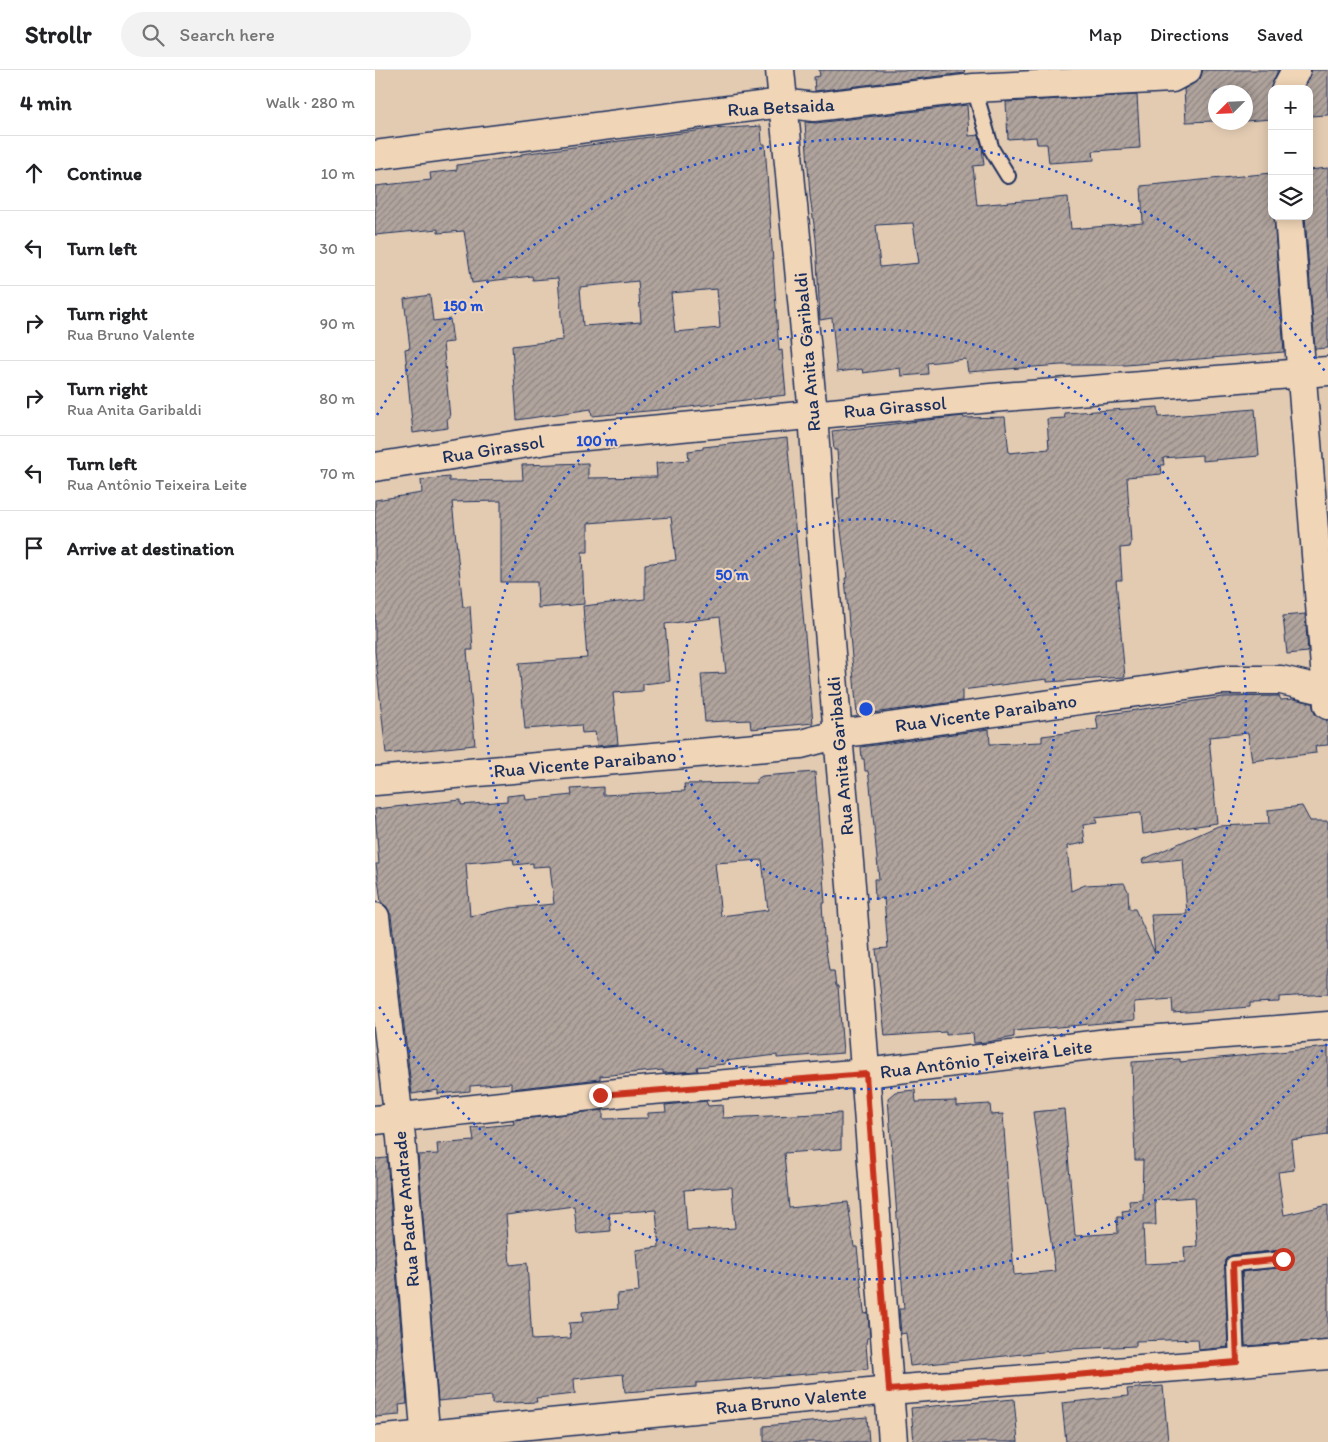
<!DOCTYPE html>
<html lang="en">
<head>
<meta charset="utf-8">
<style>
	:root { --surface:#fff; --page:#f2f2f2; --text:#202124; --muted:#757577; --line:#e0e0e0 }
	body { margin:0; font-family:Itim,sans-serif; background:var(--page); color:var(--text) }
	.controls { position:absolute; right:15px; top:15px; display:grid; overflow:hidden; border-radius:10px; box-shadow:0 2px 12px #0003 }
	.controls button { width:45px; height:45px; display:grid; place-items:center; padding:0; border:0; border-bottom:1px solid var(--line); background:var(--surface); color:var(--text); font:25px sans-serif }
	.compass { position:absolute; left:833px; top:15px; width:45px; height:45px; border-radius:50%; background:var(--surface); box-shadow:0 2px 12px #0003; rotate:246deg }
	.stop { position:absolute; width:15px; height:15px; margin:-11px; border:4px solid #c8321e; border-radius:50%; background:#fff }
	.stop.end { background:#c8321e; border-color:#fff; box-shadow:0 1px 5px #0008 }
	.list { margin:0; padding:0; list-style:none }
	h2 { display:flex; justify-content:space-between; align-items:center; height:65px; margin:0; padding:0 20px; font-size:21px }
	h2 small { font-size:16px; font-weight:400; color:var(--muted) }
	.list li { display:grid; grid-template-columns:32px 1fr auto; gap:15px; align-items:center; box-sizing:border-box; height:75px; padding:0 20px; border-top:1px solid var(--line) }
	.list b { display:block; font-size:19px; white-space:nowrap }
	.list p { margin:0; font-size:16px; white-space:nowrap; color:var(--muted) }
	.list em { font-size:16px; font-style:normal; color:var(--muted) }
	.icon { flex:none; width:28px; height:28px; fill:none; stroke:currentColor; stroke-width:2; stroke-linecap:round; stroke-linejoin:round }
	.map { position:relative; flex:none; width:953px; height:1372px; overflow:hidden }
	header { display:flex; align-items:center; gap:30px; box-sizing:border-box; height:70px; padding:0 25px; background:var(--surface); border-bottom:1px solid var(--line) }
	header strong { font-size:24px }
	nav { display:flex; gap:28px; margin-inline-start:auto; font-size:18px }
	.search { width:350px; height:45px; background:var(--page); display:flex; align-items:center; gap:12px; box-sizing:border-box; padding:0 18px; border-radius:28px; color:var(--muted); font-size:19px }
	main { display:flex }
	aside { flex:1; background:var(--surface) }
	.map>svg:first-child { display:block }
</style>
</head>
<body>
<header>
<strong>Strollr</strong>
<div class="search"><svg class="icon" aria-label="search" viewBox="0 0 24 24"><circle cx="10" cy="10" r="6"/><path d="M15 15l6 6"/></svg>Search here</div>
<nav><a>Map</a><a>Directions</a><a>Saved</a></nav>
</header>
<main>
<aside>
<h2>4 min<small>Walk · 280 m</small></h2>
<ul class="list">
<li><svg class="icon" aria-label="ahead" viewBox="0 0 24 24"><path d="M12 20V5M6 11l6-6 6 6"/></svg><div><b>Continue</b></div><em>10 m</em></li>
<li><svg class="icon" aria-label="left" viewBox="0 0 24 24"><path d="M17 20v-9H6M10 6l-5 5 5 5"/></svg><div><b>Turn left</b></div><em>30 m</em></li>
<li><svg class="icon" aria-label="right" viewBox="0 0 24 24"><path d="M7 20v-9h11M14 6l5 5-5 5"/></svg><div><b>Turn right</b><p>Rua Bruno Valente</p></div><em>90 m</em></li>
<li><svg class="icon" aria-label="right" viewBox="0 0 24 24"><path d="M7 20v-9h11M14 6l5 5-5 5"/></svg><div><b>Turn right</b><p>Rua Anita Garibaldi</p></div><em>80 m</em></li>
<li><svg class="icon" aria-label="left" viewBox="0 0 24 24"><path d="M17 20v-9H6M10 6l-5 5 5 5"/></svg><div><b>Turn left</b><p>Rua Antônio Teixeira Leite</p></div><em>70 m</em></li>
<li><svg class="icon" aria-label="arrive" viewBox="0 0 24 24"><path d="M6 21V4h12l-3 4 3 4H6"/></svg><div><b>Arrive at destination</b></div></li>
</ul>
</aside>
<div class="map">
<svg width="953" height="1372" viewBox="0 0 953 1372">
	<defs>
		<pattern id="building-hatch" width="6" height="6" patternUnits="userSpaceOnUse" patternTransform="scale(1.25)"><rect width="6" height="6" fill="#b1a49d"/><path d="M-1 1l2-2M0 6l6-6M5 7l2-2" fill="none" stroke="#8f8683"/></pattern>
	</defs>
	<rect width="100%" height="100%" fill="#e3cbb2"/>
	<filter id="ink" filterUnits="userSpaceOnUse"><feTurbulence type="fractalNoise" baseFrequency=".02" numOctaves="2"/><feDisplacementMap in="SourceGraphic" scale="10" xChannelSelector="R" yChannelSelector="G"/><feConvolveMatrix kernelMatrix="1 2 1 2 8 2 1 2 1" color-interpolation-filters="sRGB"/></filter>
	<g filter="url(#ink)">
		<g fill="url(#building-hatch)" stroke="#1b2f5e" fill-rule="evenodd">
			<polygon points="444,0 589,0 590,3 440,21 439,7 445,6"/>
			<polygon points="828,0 903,0 895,19 897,49 870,51 870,22 840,22 840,51 811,52 809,19 825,9"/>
			<polygon points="937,0 953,0 953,45 934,46 934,19 929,19"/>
			<polygon points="762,25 765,78 718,81 719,90 674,93 672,74 662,74 661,67 633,69 631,32"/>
			<path d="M592,35L594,66L604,65L607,77L609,95L598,96L602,135L693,127L696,159L768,153L766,116L897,103V146H899L909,282L751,295H686L593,302L591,289L552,293L553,304L526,306L525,298L488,303L487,299L462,302L457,248L445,250L441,169L435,126L430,52L441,53ZM538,153L544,193L505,197L501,155Z"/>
			<path d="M386,56L387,74H390L404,281L407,280L411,325L306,338L217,346L216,339L142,350L137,276L188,270L183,208L158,210L157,206L97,213L89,161L63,163V159L0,165V116L56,110L55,103L82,100V95L146,86V84L336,59ZM263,211L266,252L208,256L205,217ZM342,219L345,258L300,262L296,223Z"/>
			<polygon points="953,98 953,278 940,279 930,146 934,146 934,100"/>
			<polygon points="55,225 58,251 75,249 78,272 68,273 75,348 72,348 73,358 38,363 30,279 35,278 29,229"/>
			<polygon points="783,337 784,347 880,339 884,386 827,391 827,385 788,388 789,395 786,395 787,404 752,407 756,473 755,477 745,478 747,510 741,510 750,607 672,612 672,609 587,620 587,631 482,645 470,508 472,508 462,428 465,428 462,380 459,380 457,361 588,346 589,348 630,347 634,383 674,379 672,349 690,348 689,343"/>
			<polygon points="412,368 438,653 376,659 375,650 330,652 326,604 351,603 345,547 290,554 295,611 268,614 268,621 238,623 243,674 222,676 220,662 207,663 206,655 150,659 144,593 212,588 208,536 270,529 270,494 301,490 296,447 213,453 213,482 207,482 209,534 163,538 162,512 126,512 126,431 77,432 88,537 95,536 98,580 92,580 100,675 11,684 0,581 0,430 47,423 46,410 74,407 74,411 148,410 147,395 213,393 213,408 282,407 281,393 314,390 313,381 328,379 328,377"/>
			<polygon points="930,544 933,582 912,584 908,546"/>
			<polygon points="904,626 906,630 919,629 937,633 940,644 952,650 953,675 940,676 941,683 877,691 873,663 834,667 842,753 768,764 766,743 720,748 722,753 708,755 710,773 692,776 696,821 710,815 749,813 753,821 754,839 760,839 780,883 776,845 812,844 808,789 768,793 767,790 843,756 894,754 893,740 927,736 935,751 953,751 953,924 904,927 904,932 875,933 875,937 798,943 797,929 759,932 760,950 639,961 639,967 612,972 599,973 598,963 571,965 571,962 510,966 501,879 513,878 509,828 500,829 499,809 504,809 495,715 493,701 490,701 489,689 487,689 486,677 614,659 615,674 667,672 667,666 723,659 721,646 848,627"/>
			<path d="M440,702L450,833H447L449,866L454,901H459L461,916H463L468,983L402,988V985L350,991V994L322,997L323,1001L288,1003V1000L225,1006V1009L136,1019V1013L95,1016V1021L63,1024V1020L37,1024L16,845L12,837L6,832L1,794H4L0,739L86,730V735L132,731V726L150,724L151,730L197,725L196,719L228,717V725L310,721L309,714L382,713V709L387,706ZM138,789L139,795L158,793V797L175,796L179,834L135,838L95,846L91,793ZM387,790L393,840L346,846L340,793Z"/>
			<path d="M953,977V1065L916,1070L919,1100L903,1102L909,1145L953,1135V1270L870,1276L867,1202L913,1196L917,1188L912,1181L907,1180L857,1185L850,1190L853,1277L824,1280L823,1269L761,1271V1276L696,1279L535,1296L531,1263L526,1264L524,1239H529L513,1028L520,1022L540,1020L541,1032L581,1031V1036L615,1034L616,1045L628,1044L639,1205L680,1201L658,1042L689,1039L700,1166L743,1163L742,1147H748L747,1141L755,1140L754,1131L767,1130L768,1090H760L757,992L805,989V992ZM819,1127L822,1176L809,1177L810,1192L770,1194L768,1155H781L780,1130Z"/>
			<path d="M331,1031L333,1036L347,1035L348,1048L466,1043V1079L409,1083L414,1138L473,1132L479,1177H482L489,1241L490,1244L493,1243L495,1268H492L491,1274L493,1299L321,1313V1317L250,1322L248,1304L199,1309L200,1324L161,1328L162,1332L117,1334V1326L63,1331L43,1085L63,1084L62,1074L99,1071L97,1058L139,1054L138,1050L228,1040V1049L273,1048V1043L291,1042L290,1035ZM357,1117L360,1158L312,1161L309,1120ZM199,1136L202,1164L236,1161L234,1143L281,1140L284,1177L261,1180L264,1222L242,1224L243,1239L207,1242L208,1252L194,1253L196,1268L157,1270L152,1193L135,1195L131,1145Z"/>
			<polygon points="12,1088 32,1334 24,1335 25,1345 0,1347 0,1089"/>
			<polygon points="788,1316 793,1372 691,1372 687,1333 753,1326 752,1319"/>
			<polygon points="639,1329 643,1372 539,1372 536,1338"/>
			<polygon points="492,1347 494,1372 389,1372 389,1356"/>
		</g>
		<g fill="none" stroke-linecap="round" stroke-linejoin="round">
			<g stroke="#1b2f5e" stroke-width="18">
				<g id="service">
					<polyline points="599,18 617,80 633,106"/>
					<polyline points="862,1292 858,1194 908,1189"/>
				</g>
			</g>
			<g stroke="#1b2f5e" stroke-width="31">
				<g id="minor">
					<polyline points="405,0 438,344 447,479 477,827 518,1372"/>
					<polyline points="911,19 921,0"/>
					<polyline points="0,85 407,33 439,37 599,18 797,8 812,0"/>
					<polyline points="914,146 953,635"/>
					<polyline points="0,397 179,369 616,328 953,301"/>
					<polyline points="0,711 426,674 464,664 847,610 906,610 953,621"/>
					<polyline points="0,847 26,1068 51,1372"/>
					<polyline points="0,1050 252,1022 491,1003 733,973 953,956"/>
					<polyline points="0,1370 515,1320 953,1285"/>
				</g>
			</g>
			<use href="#service" stroke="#f0d5b7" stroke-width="14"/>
			<use href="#minor" stroke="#f0d5b7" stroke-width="28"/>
		</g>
	</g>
	<g fill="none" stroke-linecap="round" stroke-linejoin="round" filter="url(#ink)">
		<polyline stroke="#c8321e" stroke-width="6" points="225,1025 491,1004 514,1320 862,1292 858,1194 908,1189"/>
	</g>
	<g fill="none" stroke="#1d4ed8" stroke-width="2.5" stroke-dasharray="2.5 5">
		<circle cx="491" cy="639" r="190"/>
		<circle cx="491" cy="639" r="380"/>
		<path d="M952 974A570 570 0 0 1 2 933M2 345A570 570 0 0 1 952 304"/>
	</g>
	<g text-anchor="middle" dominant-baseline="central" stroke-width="4" stroke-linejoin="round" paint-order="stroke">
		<g font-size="19" fill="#1b2f5e" stroke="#f0d5b7">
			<text transform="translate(406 37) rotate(-3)">Rua Betsaida</text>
			<text transform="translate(432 282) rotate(-95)">Rua Anita Garibaldi</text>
			<text transform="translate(520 337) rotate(-5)">Rua Girassol</text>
			<text transform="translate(118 379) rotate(-9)">Rua Girassol</text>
			<text transform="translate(611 643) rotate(-8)">Rua Vicente Paraibano</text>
			<text transform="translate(465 686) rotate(-95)">Rua Anita Garibaldi</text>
			<text transform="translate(210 693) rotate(-5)">Rua Vicente Paraibano</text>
			<text transform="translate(611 989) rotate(-7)">Rua Antônio Teixeira Leite</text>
			<text transform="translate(31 1139) rotate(-95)">Rua Padre Andrade</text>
			<text transform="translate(416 1330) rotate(-6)">Rua Bruno Valente</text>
		</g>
	</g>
	<circle cx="491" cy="639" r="8" fill="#1d4ed8" stroke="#f0d5b7" stroke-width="2.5"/>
	<g font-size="15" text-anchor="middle" font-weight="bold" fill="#1d4ed8" stroke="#f0d5b7" stroke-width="4" stroke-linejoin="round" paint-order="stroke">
		<text x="88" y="241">150 m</text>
		<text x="222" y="376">100 m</text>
		<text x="357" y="510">50 m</text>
	</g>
</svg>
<div class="controls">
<button>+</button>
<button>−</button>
<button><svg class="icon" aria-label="layers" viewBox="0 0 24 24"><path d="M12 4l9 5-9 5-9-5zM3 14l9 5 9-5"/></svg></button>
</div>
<svg class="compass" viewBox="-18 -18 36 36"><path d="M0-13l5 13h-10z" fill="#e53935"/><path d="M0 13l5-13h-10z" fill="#757577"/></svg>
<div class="stop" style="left:908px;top:1189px"></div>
<div class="stop end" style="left:225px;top:1025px"></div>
</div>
</main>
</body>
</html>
